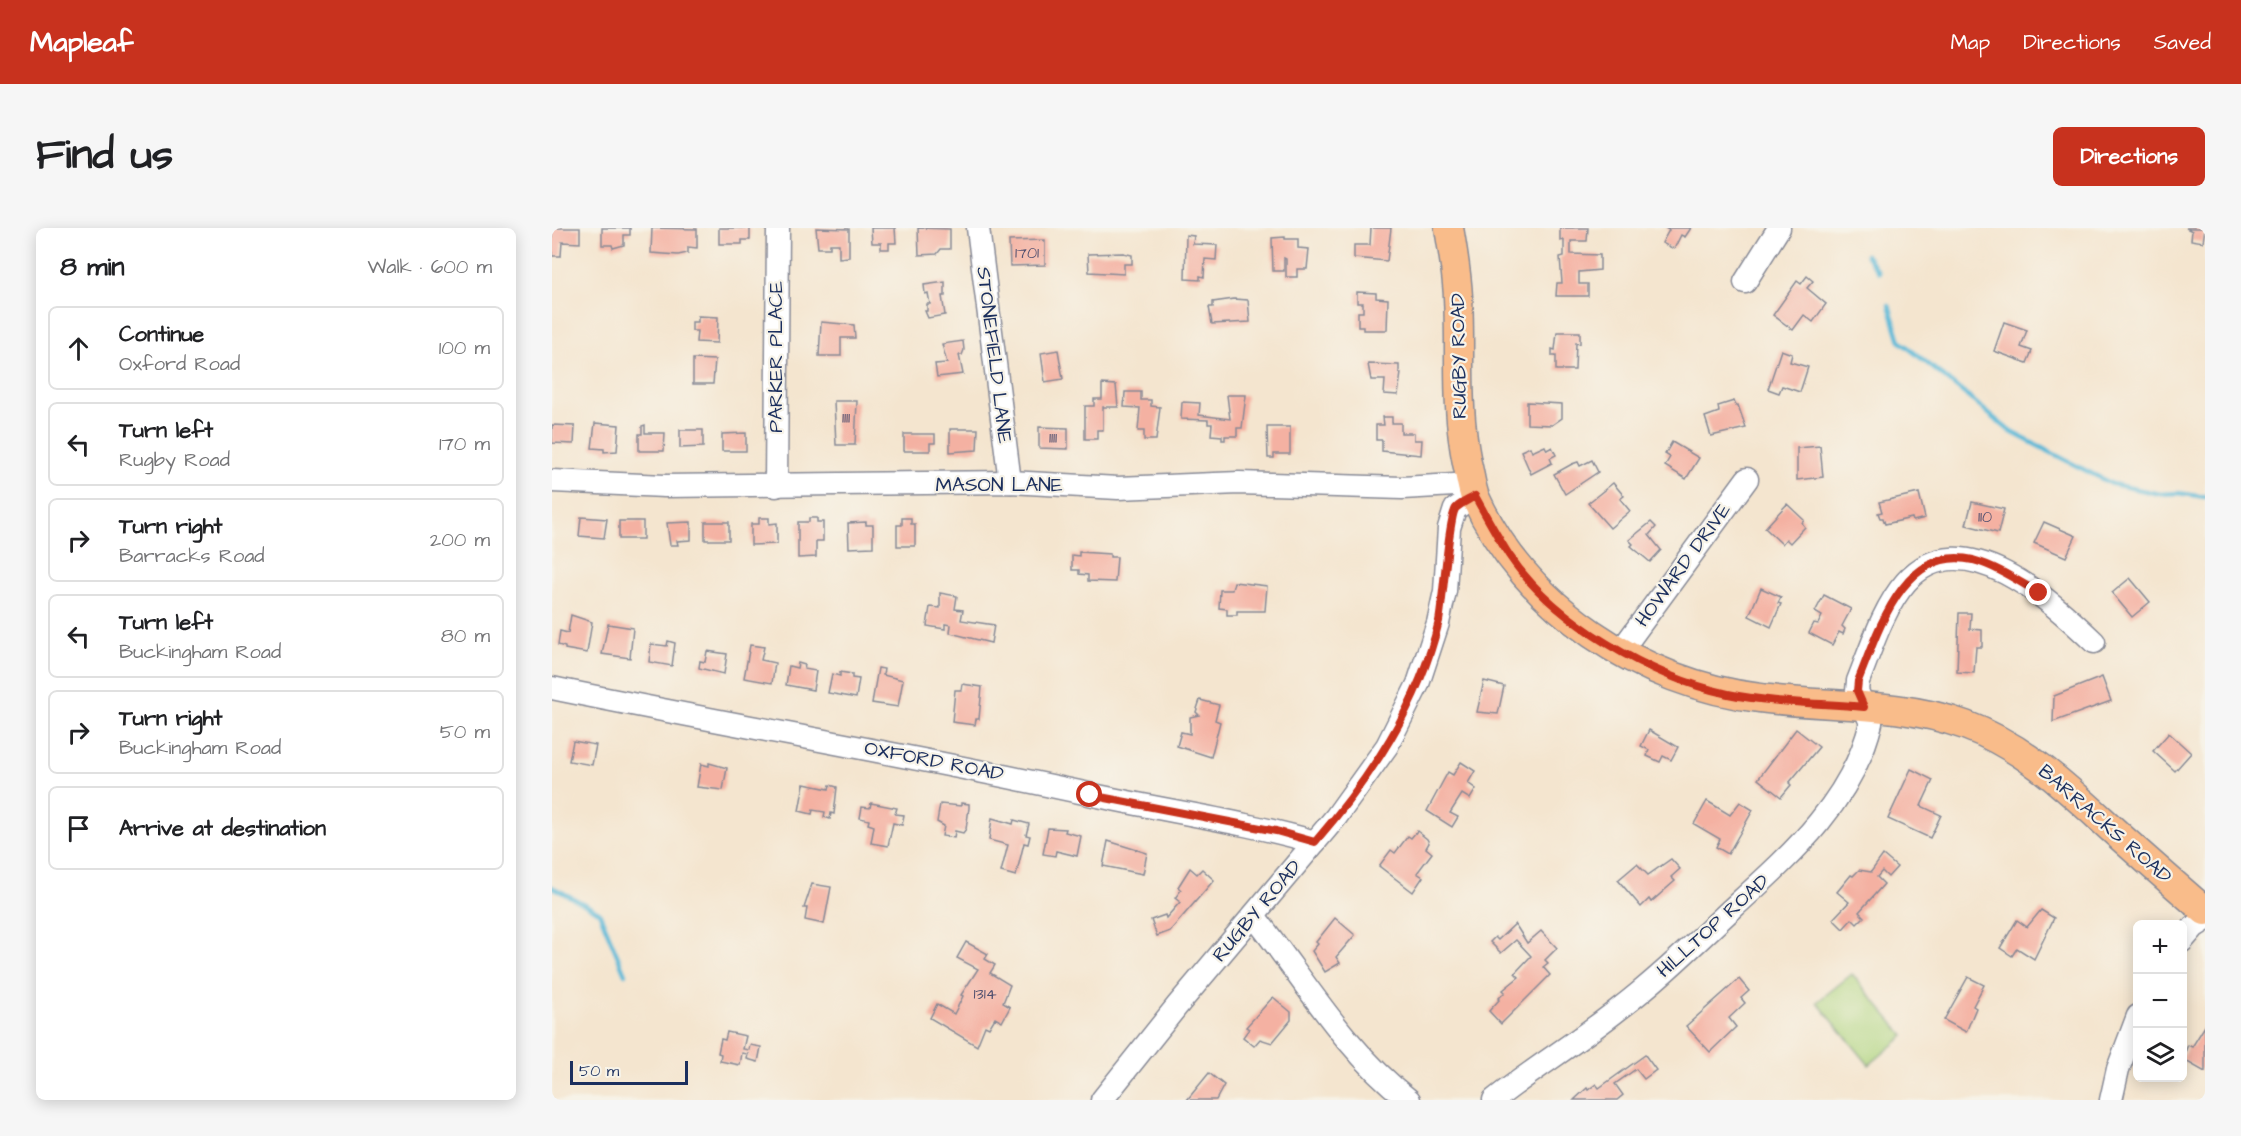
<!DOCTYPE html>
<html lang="en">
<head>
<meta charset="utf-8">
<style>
	:root { --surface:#fff; --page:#f6f6f6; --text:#202124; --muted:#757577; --line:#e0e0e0; --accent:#c8321e }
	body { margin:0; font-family:"Architects Daughter",sans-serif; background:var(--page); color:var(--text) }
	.controls { position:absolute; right:18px; bottom:18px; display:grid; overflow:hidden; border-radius:9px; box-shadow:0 3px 15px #0003 }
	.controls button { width:54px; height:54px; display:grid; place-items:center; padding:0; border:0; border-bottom:2px solid var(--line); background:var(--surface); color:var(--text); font:30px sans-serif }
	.scale { position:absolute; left:18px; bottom:15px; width:118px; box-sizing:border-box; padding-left:6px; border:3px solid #1b2f5e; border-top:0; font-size:16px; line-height:21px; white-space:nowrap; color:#1b2f5e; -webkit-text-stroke:4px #f7f3e8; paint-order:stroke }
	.stop { position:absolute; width:18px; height:18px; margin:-14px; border:4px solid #c8321e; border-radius:50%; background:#fff }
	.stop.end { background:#c8321e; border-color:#fff; box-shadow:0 2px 6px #0008 }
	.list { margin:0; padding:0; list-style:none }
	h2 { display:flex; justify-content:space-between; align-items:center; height:78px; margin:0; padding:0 24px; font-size:26px }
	h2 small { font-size:20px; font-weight:400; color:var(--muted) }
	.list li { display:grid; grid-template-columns:39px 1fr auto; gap:18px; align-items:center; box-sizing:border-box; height:84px; margin:0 12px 12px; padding:0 12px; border:2px solid var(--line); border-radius:9px }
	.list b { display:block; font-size:22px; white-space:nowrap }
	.list p { margin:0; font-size:20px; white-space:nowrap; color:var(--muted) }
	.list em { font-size:20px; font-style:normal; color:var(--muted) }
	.icon { flex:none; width:33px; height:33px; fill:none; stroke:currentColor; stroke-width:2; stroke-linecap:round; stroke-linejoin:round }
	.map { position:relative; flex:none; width:1653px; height:872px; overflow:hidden; border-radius:9px }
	header { display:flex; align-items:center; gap:36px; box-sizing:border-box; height:84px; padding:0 30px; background:var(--accent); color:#fff }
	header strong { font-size:28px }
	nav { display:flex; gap:33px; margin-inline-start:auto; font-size:21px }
	.intro { display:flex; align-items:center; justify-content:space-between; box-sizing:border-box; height:144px; padding:0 36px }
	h1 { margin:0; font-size:42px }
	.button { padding:15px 27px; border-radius:9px; background:var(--accent); color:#fff; font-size:21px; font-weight:700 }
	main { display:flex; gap:36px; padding:0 36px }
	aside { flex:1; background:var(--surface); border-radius:9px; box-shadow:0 3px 15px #0003 }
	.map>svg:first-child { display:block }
</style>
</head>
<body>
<header>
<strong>Mapleaf</strong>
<nav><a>Map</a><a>Directions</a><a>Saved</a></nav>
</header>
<div class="intro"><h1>Find us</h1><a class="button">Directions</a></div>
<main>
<aside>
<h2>8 min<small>Walk · 600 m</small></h2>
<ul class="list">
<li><svg class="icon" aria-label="ahead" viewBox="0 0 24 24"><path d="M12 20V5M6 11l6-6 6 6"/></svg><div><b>Continue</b><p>Oxford Road</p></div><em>100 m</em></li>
<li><svg class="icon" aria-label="left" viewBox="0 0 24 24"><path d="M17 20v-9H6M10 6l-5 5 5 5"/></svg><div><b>Turn left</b><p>Rugby Road</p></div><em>170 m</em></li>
<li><svg class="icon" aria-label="right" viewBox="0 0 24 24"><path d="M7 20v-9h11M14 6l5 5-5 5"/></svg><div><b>Turn right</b><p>Barracks Road</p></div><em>200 m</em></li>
<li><svg class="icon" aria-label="left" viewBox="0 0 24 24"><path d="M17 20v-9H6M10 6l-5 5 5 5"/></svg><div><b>Turn left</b><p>Buckingham Road</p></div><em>80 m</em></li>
<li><svg class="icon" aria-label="right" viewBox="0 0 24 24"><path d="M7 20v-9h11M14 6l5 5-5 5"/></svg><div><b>Turn right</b><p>Buckingham Road</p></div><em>50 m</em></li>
<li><svg class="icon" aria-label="arrive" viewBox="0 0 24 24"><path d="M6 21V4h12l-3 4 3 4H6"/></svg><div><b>Arrive at destination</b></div></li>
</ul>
</aside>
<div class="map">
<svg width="1653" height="872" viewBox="0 0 1653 872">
	<rect width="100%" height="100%" fill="#f7f3e8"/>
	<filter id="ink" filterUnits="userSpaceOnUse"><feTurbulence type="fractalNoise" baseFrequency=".0167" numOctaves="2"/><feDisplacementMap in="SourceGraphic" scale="12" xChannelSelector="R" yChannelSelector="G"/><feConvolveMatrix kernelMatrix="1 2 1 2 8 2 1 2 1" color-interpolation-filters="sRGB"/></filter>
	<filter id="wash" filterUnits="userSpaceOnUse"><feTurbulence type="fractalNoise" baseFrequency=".008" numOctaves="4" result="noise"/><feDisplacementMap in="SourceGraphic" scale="24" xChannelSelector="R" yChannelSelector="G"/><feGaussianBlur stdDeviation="1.35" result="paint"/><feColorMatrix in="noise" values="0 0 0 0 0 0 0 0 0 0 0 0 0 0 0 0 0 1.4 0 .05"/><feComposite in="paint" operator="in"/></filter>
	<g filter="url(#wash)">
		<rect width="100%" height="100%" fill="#f4e5cf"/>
		<polygon fill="#afd47e" stroke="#65826e" stroke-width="1.5" points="1300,746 1352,808 1317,837 1265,774"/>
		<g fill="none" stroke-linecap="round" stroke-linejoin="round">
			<g stroke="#59b8d7" stroke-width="4.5">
				<polyline points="1314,27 1327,44"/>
				<polyline points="1337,77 1348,113 1459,204 1560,256 1608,266 1626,265 1653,269"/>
				<polyline points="0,659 47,684 73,746"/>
			</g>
		</g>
		<g id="blocks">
			<g fill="#f4b1a2">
				<polygon points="0,0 28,0 28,15 10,14 9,28 0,28"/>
				<polygon points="50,0 78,0 78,7 72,7 72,17 61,20 60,17 50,17"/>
				<polygon points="100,0 145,1 145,20 136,19 136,25 126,27 99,25"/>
				<polygon points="167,0 198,0 198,12 190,12 190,16 167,16"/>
				<polygon points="264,0 297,1 297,29 287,30 287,16 278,16 278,20 266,20"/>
				<polygon points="319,0 343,0 344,15 337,15 337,21 329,21 329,15 320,15"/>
				<polygon points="366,0 398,1 398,21 389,21 385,26 367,27"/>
				<polygon points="819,0 839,0 835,33 802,30 802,17 818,17"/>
				<polygon points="1008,0 1036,0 1035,13 1019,13 1019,26 1048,27 1048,42 1027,44 1027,56 1036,56 1036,68 1004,68 1005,55 1010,55 1008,29 1012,28 1012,12 1008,13"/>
				<polygon points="1113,0 1139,0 1133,9 1129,7 1122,21 1110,15 1117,2"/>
				<polygon points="1634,0 1653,0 1651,14 1639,12 1640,3"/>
				<polygon points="634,7 642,8 641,16 665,17 664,32 653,31 652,49 648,48 648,52 633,51"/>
				<polygon points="733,9 733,11 746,11 746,20 757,21 755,41 745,41 745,49 734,49 734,31 732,30 732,43 721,43 720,10"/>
				<polygon points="493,12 493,37 458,38 457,13"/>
				<polygon points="571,25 580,27 580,36 572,36 572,46 537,44 536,26"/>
				<polygon points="1255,48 1261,53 1255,60 1274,76 1261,94 1252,87 1241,102 1221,87 1245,53 1249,56"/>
				<polygon points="393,54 393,68 390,68 393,87 376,90 373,83 375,83 375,76 378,76 376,65 373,66 372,57"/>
				<polygon points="805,64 824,65 824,70 836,71 835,102 811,102 811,99 806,99 806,84 811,84 811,75 805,75"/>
				<polygon points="682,71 696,72 698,94 660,96 657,79 661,79 661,74"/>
				<polygon points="146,88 166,89 165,115 144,114 145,103 140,103 140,94 146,94"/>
				<polygon points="269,94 302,97 303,110 289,110 289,128 267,128"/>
				<polygon points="1452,94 1475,102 1469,119 1480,123 1475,135 1442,123"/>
				<polygon points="1005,104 1028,104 1028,116 1024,115 1023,142 1004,142 1004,128 1000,128 1000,121 1003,122"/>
				<polygon points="411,113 412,122 410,127 407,127 411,146 385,149 383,136 395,135 390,116"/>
				<polygon points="506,122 511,151 493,154 489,125"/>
				<polygon points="1229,122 1240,126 1238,134 1256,139 1248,164 1230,158 1227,165 1216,161"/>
				<polygon points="141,131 163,132 161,156 141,156"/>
				<polygon points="816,136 847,137 847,145 849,145 846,167 832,166 833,152 819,152"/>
				<polygon points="550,156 564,157 566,179 551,179 551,202 545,202 545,211 533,211 533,178 542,178 542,171 550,171"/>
				<polygon points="573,164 589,164 589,172 599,172 599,178 608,179 604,212 592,212 592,203 586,203 588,180 572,179"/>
				<polygon points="675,167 694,167 690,200 685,200 685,208 673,208 673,212 670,212 670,208 659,207 660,196 656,196 656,192 629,191 630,174 648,175 647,187 678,191"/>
				<polygon points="282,173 305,173 303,217 284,217"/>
				<polygon points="1182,173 1184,178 1186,177 1194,200 1159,208 1153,189 1167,184 1166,178"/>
				<polygon points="975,174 1010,176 1010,190 1000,197 975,196"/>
				<polygon points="831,189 840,189 840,195 849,195 849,205 862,205 862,212 870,212 869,227 830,223 830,212 824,212 824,197 832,197"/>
				<polygon points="43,195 67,197 65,223 52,224 52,221 40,220"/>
				<polygon points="0,197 23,198 22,216 0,215"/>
				<polygon points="93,197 93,205 113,205 112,223 87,223 87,206 90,206 90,198"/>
				<polygon points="487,199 516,200 516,221 487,220"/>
				<polygon points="715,199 738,199 738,226 722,226 722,230 716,230"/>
				<polygon points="398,201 426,201 425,222 398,224"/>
				<polygon points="128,202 151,202 151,219 128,220"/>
				<polygon points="194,205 194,223 170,223 170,206"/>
				<polygon points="352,206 383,206 383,215 378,215 378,223 352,223"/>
				<polygon points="1120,214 1147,230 1134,251 1113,238 1118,229 1113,226"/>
				<polygon points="993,218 995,222 1000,219 1004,227 998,230 1000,235 979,246 969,223 978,219 980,224"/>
				<polygon points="1268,218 1271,249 1245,252 1245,220"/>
				<polygon points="1040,232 1046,244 1013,266 1002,246 1020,236 1026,234 1028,238"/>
				<polygon points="1061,255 1072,268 1068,271 1078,283 1058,300 1036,275"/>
				<polygon points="1367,265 1373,290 1361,293 1360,290 1333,296 1331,290 1328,290 1326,285 1330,284 1327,274"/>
				<polygon points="1420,274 1452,281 1446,305 1414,297"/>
				<polygon points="1235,276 1252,292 1250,295 1253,299 1238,315 1234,311 1230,316 1213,300"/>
				<polygon points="29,289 55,291 52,310 27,308"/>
				<polygon points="207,290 217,290 217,296 225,295 225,316 199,317 199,296 207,296"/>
				<polygon points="257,290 265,290 265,294 271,294 271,313 264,313 264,329 246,330 246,294 257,294"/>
				<polygon points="350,290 359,290 359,296 363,296 363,318 345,318 345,297 350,297"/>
				<rect x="67" y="293" width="24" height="18"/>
				<polygon points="139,294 139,312 125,313 126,317 118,317 115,295"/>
				<rect x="153" y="294" width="24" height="18"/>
				<polygon points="314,294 314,297 321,297 321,319 297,320 296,295"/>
				<polygon points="1099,294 1104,299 1097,307 1109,322 1098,334 1079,318 1081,316 1077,312"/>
				<polygon points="1492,294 1524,308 1514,329 1482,315"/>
				<polygon points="527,324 558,326 558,329 565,329 563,354 536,353 536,347 527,346 527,342 520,342 520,327 527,328"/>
				<polygon points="1578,350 1598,374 1580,389 1560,365"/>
				<polygon points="682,354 715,358 713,383 685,383 685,387 675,387 675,381 667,380 668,362 680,362"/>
				<polygon points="1209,360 1229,369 1226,375 1229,376 1219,399 1197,388"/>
				<polygon points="388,365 405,368 403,381 411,382 409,392 442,397 439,415 398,405 399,397 393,396 393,401 375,398 378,379 388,380"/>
				<polygon points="1272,367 1299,381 1290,398 1293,401 1291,406 1287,404 1280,417 1257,405 1262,395 1266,396 1270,388 1263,384"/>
				<polygon points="1407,385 1419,385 1418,401 1430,402 1430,419 1424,419 1422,445 1405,444"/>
				<polygon points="19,387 40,394 35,425 13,421 13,419 6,417 8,403 16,405"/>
				<polygon points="56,396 81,400 78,430 50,426"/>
				<polygon points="116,413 123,415 120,438 97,434 99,416 115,418"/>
				<polygon points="198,417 212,419 209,432 223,435 220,455 192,450"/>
				<polygon points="155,423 175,426 172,446 147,440 148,433 153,434"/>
				<polygon points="246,435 253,437 252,441 264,443 261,462 234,457 237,438 245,440"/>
				<polygon points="326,440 332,441 331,447 351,452 346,479 320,475"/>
				<polygon points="288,444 300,446 300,450 307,451 304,470 276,465 280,446 288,448"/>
				<polygon points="1550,449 1559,473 1501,494 1502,468"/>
				<polygon points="932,453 952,458 946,486 925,484"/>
				<polygon points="410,456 430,459 427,491 424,491 423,497 400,494 403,462 409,462"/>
				<polygon points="648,472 667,477 663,492 668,494 659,529 625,518 629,504 638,506 638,489 647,487 644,484"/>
				<polygon points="1244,501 1267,519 1237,555 1239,557 1229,569 1206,551"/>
				<polygon points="1097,502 1126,519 1119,532 1111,528 1108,534 1095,528 1097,522 1089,518"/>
				<polygon points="1617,505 1639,525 1623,543 1601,523"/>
				<polygon points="21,513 44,517 40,537 17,533"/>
				<polygon points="909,534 923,543 916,555 924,561 918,571 910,566 898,585 906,589 900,599 875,583 896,544 901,547"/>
				<polygon points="157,535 175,540 171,562 145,559 149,536 157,538"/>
				<polygon points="1359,541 1381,552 1369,578 1389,587 1378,610 1336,591"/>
				<polygon points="252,556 277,561 278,557 285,559 282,586 279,585 278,591 272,589 273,584 261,582 260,586 247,583"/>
				<polygon points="1155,573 1178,587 1188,574 1201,582 1176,626 1164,619 1168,611 1142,596"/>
				<polygon points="319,575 345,580 343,586 352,587 350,597 341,595 336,618 319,615 322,598 316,596 317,592 308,590 310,579 318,580"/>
				<polygon points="409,575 417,576 417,580 414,601 411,605 403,603 402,610 390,608 392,598 385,594 388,576 409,578"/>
				<polygon points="440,590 461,596 462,592 477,596 474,607 478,608 476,616 472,615 464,648 449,644 456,617 437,612"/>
				<polygon points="496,600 514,601 513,604 529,608 525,628 504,623 503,628 491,626"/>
				<polygon points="865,603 875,611 877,615 874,620 880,625 865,645 871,649 861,664 827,638 839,622 843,625 856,608 859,610"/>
				<polygon points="556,613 595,625 591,646 551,638"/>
				<polygon points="1331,627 1345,639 1336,649 1330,643 1325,649 1332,656 1307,684 1312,689 1305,696 1300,691 1291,701 1281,691 1297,674 1285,664 1299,647 1301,648 1307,642 1319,644"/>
				<polygon points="1119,631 1128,641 1119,649 1123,653 1099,674 1097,671 1089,679 1066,652 1085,636 1096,647"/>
				<polygon points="638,640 645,646 650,641 662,652 618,703 605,708 599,692 613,687 614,690 628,674 623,670 629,662 626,659"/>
				<polygon points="260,656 279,659 272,696 253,692 255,680 252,680"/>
				<polygon points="1489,682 1502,690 1482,731 1465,720 1460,728 1448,720 1465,692 1475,699"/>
				<polygon points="783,690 803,707 784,729 788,735 773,744 760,723 766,716 764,714"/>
				<polygon points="963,696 975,715 989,703 1005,720 993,732 996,735 991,739 998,747 949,796 937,783 947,772 946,771 953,764 951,762 967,749 963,745 979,728 964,712 949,725 938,714 943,709 946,712"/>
				<polygon points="414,714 436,726 433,731 443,737 438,745 458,757 451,775 458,779 450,794 443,790 437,800 433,798 425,818 378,790 385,776 402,786 411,768 409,767 426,741 405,730"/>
				<polygon points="1416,749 1432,757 1421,778 1424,780 1414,804 1392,792"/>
				<polygon points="1187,751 1197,763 1189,770 1193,775 1177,790 1184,799 1158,824 1134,798"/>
				<polygon points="721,769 739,784 739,792 720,815 708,811 702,818 691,809 697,801 694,799"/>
				<polygon points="1653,798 1653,844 1630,831 1636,817 1640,819"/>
				<polygon points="175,804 194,808 191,821 197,822 198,817 209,819 206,834 195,831 196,826 190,825 188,837 168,833 169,826 166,825 169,811 173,812"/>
				<polygon points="1093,827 1104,842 1092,851 1084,841 1063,856 1071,867 1065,872 1022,872 1035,860 1036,862 1044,856 1047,860"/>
				<polygon points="657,845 672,857 664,872 635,872"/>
			</g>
		</g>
	</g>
	<g filter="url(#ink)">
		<use href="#blocks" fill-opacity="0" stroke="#888a96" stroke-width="1.5"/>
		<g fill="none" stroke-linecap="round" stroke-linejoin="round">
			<g stroke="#888a96" stroke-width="25">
				<g id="minor">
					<polyline points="426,0 458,254"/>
					<polyline points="1193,54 1227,0"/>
					<polyline points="0,253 113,258 458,254 566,260 687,255 850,260 920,256"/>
					<polyline points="224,258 226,0"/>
					<polyline points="1068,424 1195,251"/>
					<path d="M0,460C179,497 359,527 537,566C613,583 689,593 763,614"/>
					<path d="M702,688C752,751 792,822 857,872"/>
					<polyline points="1630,713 1642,699 1653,692"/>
					<polyline points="550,872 625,778 784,589 835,518 866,456 886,395 893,363 897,300 903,281 923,268"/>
					<path d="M942,872C982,840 1027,813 1067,781C1108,750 1145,713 1183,678C1240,626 1300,573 1319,495L1305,463L1306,453C1319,421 1331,380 1354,354C1410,290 1500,374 1542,414"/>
					<polyline points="1559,872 1566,841 1586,788"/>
				</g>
			</g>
			<g stroke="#888a96" stroke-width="31">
				<path id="major" d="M897,0C901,23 905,46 906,69C909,127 903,176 915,235C918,246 919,258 923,269C973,380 1090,456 1208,470C1276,479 1347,473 1413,497C1473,519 1516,561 1562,603C1592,630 1623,657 1653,683"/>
			</g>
			<use href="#minor" stroke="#fff" stroke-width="22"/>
			<use href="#major" stroke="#f9bc8a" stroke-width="28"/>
		</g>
	</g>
	<g fill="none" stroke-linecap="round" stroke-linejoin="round" filter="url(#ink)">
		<path stroke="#c8321e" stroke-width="8" d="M538,567L724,603L763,614C819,549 867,477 887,393C891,373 897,287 904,280C909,275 917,272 923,268C934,288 945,308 957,327C1002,394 1099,449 1176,466C1220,475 1267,475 1312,479L1305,463L1306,453C1326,404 1351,316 1421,332C1444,338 1466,353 1487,365"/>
	</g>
	<g text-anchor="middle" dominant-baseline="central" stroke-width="4.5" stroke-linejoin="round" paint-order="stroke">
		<g font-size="16" fill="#51506f">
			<text x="475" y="25">1701</text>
			<text x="294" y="190">1111</text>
			<text x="501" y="210">1111</text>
			<text x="1433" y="289">110</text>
			<text x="433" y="766">1314</text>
		</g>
		<g font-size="20" fill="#1b2f5e" stroke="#f7f3e8">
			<text transform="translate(442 127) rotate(83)">STONEFIELD LANE</text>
			<text transform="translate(907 128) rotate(-91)">RUGBY ROAD</text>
			<text transform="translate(224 129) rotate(-90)">PARKER PLACE</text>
			<text x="447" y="257">MASON LANE</text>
			<text transform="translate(1131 337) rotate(-54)">HOWARD DRIVE</text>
			<text transform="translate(382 533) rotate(11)">OXFORD ROAD</text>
			<text transform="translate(1553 596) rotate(41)">BARRACKS ROAD</text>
			<text transform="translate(705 683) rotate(-50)">RUGBY ROAD</text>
			<text transform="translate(1161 698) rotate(-42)">HILLTOP ROAD</text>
		</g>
	</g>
</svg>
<div class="controls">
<button>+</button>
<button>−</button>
<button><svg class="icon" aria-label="layers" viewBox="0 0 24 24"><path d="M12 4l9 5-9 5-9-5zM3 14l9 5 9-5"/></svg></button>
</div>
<div class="scale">50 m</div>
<div class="stop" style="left:538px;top:567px"></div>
<div class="stop end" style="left:1487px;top:365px"></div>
</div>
</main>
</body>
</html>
